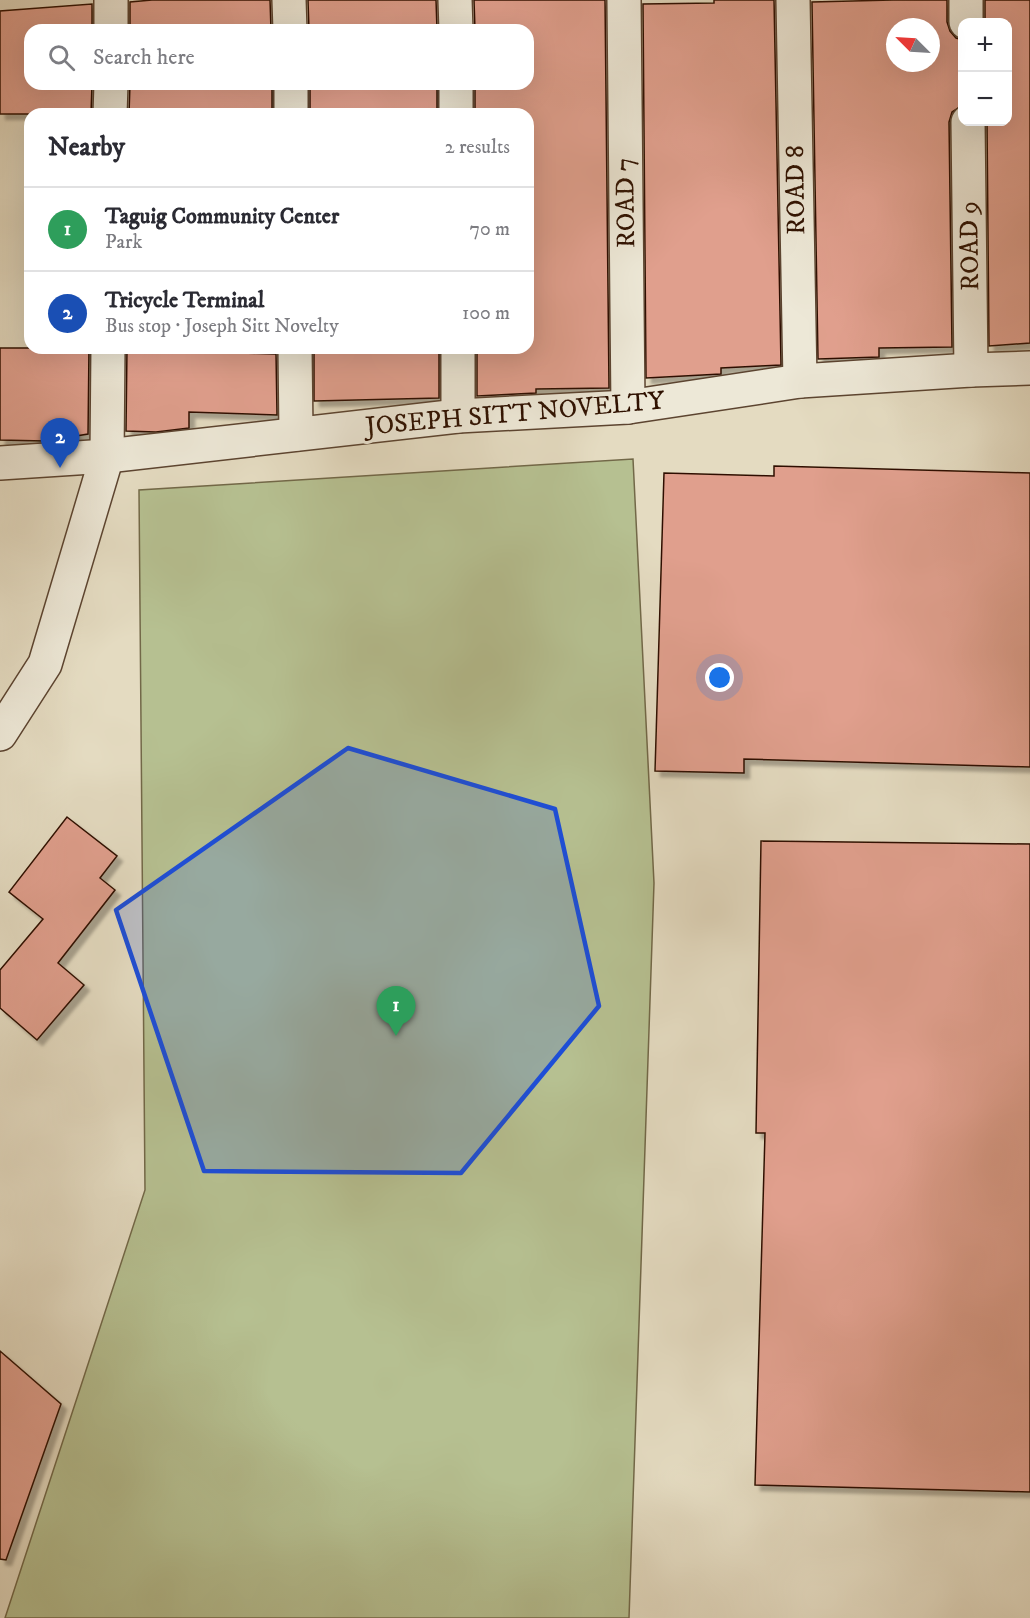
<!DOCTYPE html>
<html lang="en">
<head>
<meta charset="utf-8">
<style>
	:root { --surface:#fff; --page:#f2f2f3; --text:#2b2b33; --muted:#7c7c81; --line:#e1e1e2; --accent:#d93025 }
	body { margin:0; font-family:"IM FELL DW Pica",serif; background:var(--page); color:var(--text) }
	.controls { position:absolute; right:18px; top:18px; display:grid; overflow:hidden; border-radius:12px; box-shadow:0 6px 24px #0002 }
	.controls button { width:54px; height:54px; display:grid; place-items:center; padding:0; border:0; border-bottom:2px solid var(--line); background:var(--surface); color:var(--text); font:30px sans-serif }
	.compass { position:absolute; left:886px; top:18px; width:54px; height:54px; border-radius:50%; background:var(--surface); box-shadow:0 6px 24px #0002; rotate:294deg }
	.you { position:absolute; left:720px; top:678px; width:21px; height:21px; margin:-15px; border:4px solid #fff; border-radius:50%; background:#1a73e8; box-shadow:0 0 0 9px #1a73e833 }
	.badge { display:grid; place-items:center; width:39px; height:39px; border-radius:50%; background:var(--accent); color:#fff; font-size:20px; font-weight:700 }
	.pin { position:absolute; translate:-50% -50px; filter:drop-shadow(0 2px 3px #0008) }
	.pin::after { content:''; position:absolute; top:32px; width:21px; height:18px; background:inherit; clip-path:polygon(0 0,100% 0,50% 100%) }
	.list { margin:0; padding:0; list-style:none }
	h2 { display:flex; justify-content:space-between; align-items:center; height:78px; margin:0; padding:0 24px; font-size:26px }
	h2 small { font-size:20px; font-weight:400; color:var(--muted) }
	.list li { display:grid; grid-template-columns:39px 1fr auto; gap:18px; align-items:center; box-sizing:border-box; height:84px; padding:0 24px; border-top:2px solid var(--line) }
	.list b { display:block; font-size:22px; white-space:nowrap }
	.list p { margin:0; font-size:20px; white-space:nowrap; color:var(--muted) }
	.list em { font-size:20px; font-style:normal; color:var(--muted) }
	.icon { flex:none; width:33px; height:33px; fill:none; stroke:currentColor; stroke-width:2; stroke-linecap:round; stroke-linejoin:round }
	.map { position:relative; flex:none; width:1030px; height:1618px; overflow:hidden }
	.search { position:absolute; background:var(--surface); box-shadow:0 6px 24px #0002; left:24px; top:24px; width:510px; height:66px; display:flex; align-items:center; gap:15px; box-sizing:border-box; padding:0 21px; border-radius:18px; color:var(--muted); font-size:22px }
	.panel { position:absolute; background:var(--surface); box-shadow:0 6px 24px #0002; left:24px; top:108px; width:510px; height:246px; border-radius:18px }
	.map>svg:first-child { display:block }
</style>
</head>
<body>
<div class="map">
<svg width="1030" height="1618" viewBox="0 0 1030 1618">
	<defs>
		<filter id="shadow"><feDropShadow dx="5.5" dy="5.5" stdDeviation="1.5" flood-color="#0004"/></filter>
	</defs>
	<rect width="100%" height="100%" fill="#e4dbc1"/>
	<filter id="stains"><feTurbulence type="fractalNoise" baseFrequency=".00333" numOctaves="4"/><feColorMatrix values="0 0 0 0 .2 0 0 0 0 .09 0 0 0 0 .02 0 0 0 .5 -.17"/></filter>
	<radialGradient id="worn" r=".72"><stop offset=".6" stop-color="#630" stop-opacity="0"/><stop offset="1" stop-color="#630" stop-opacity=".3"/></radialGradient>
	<polygon fill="#b6c091" stroke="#726848" stroke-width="1.5" points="633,459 654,883 629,1618 5,1618 145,1190 139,490"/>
	<g fill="#e09f8d" stroke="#2f1100" stroke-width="1.5" fill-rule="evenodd" filter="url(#shadow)">
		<polygon points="152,0 270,0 271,30 130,30 130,2"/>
		<polygon points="308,0 436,0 437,30 309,30"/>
		<polygon points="474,0 605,0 609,388 536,389 536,393 477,396 477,348 528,348 528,114 475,114 475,84 528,84 528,30 475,30"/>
		<polygon points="714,0 774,0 781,365 721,368 721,374 646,378 643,4 714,3"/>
		<path d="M893,0H947V22L950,31L956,38L963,40V105L952,112L949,122L952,347L879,348V357L818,359L812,2ZM895,27H931V63H895Z"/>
		<polygon points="985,0 1030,0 1030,343 989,346 987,122 1008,122 1008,22 985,22"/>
		<polygon points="92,4 92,30 30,30 30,84 92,84 91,114 0,114 0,11"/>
		<polygon points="130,84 272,84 272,114 129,114"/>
		<rect x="310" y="84" width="127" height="30"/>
		<polygon points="0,348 89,348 88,434 45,441 0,440"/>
		<polygon points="127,348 204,348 204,352 276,354 277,415 189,412 189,428 156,432 126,431"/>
		<polygon points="314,348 439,348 439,398 314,401"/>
		<polygon points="774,466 1030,473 1030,767 744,759 744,773 655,771 664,473 774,476"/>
		<polygon points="67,817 117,856 100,878 115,890 58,963 84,985 37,1040 0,1008 0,970 43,919 9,892"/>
		<polygon points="761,841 1030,844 1030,1492 755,1485 765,1133 756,1133"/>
		<polygon points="0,1351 61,1404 6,1560 0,1559"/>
	</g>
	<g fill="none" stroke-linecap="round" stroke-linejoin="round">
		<g stroke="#5c4430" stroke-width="36">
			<g id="minor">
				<polyline points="289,0 290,30"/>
				<polyline points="455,0 456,30"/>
				<polyline points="624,0 628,407"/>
				<polyline points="793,0 800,381"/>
				<polyline points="966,0 966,22"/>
				<polyline points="111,30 111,0"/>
				<polyline points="291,84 291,114"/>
				<polyline points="456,84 456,114"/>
				<polyline points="110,114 111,84"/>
				<polyline points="968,122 971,370"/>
				<polyline points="295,348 296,434"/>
				<polyline points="458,348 458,416"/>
				<polyline points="0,463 107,456 458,416 628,407 800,381 971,370 1030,368"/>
				<polyline points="0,734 45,664 107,456 108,348"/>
			</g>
		</g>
		<use href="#minor" stroke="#ede8d7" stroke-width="33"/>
	</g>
	<path fill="#1d4ed8" fill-opacity="0.2" stroke="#1d4ed8" stroke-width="4.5" stroke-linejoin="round" d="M348,748L555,809L599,1006L461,1173L204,1171L116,910Z"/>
	<g text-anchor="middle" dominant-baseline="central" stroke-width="6" stroke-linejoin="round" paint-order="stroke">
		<g font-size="26" fill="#2f1100" stroke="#ede8d7">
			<text transform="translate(796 190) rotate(-91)">ROAD 8</text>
			<text transform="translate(626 203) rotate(-91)">ROAD 7</text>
			<text transform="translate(970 246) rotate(-91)">ROAD 9</text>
			<text transform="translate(515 414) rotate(-5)">JOSEPH SITT NOVELTY</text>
		</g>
	</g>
	<rect width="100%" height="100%" filter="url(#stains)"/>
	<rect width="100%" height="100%" fill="url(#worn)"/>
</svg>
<div class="controls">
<button>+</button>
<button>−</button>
</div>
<svg class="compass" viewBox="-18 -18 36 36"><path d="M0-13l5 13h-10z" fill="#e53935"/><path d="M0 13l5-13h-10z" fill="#7c7c81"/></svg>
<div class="you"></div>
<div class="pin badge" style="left:396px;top:1036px;background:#2e9e5b">1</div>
<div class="pin badge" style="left:60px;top:468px;background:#1a4fb4">2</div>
<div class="search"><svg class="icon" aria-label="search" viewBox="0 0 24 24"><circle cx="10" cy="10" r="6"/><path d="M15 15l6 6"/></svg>Search here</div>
<section class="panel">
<h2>Nearby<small>2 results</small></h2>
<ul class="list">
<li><span class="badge" style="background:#2e9e5b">1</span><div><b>Taguig Community Center</b><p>Park</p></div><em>70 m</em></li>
<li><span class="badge" style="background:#1a4fb4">2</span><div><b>Tricycle Terminal</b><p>Bus stop · Joseph Sitt Novelty</p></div><em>100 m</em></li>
</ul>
</section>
</div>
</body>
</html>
